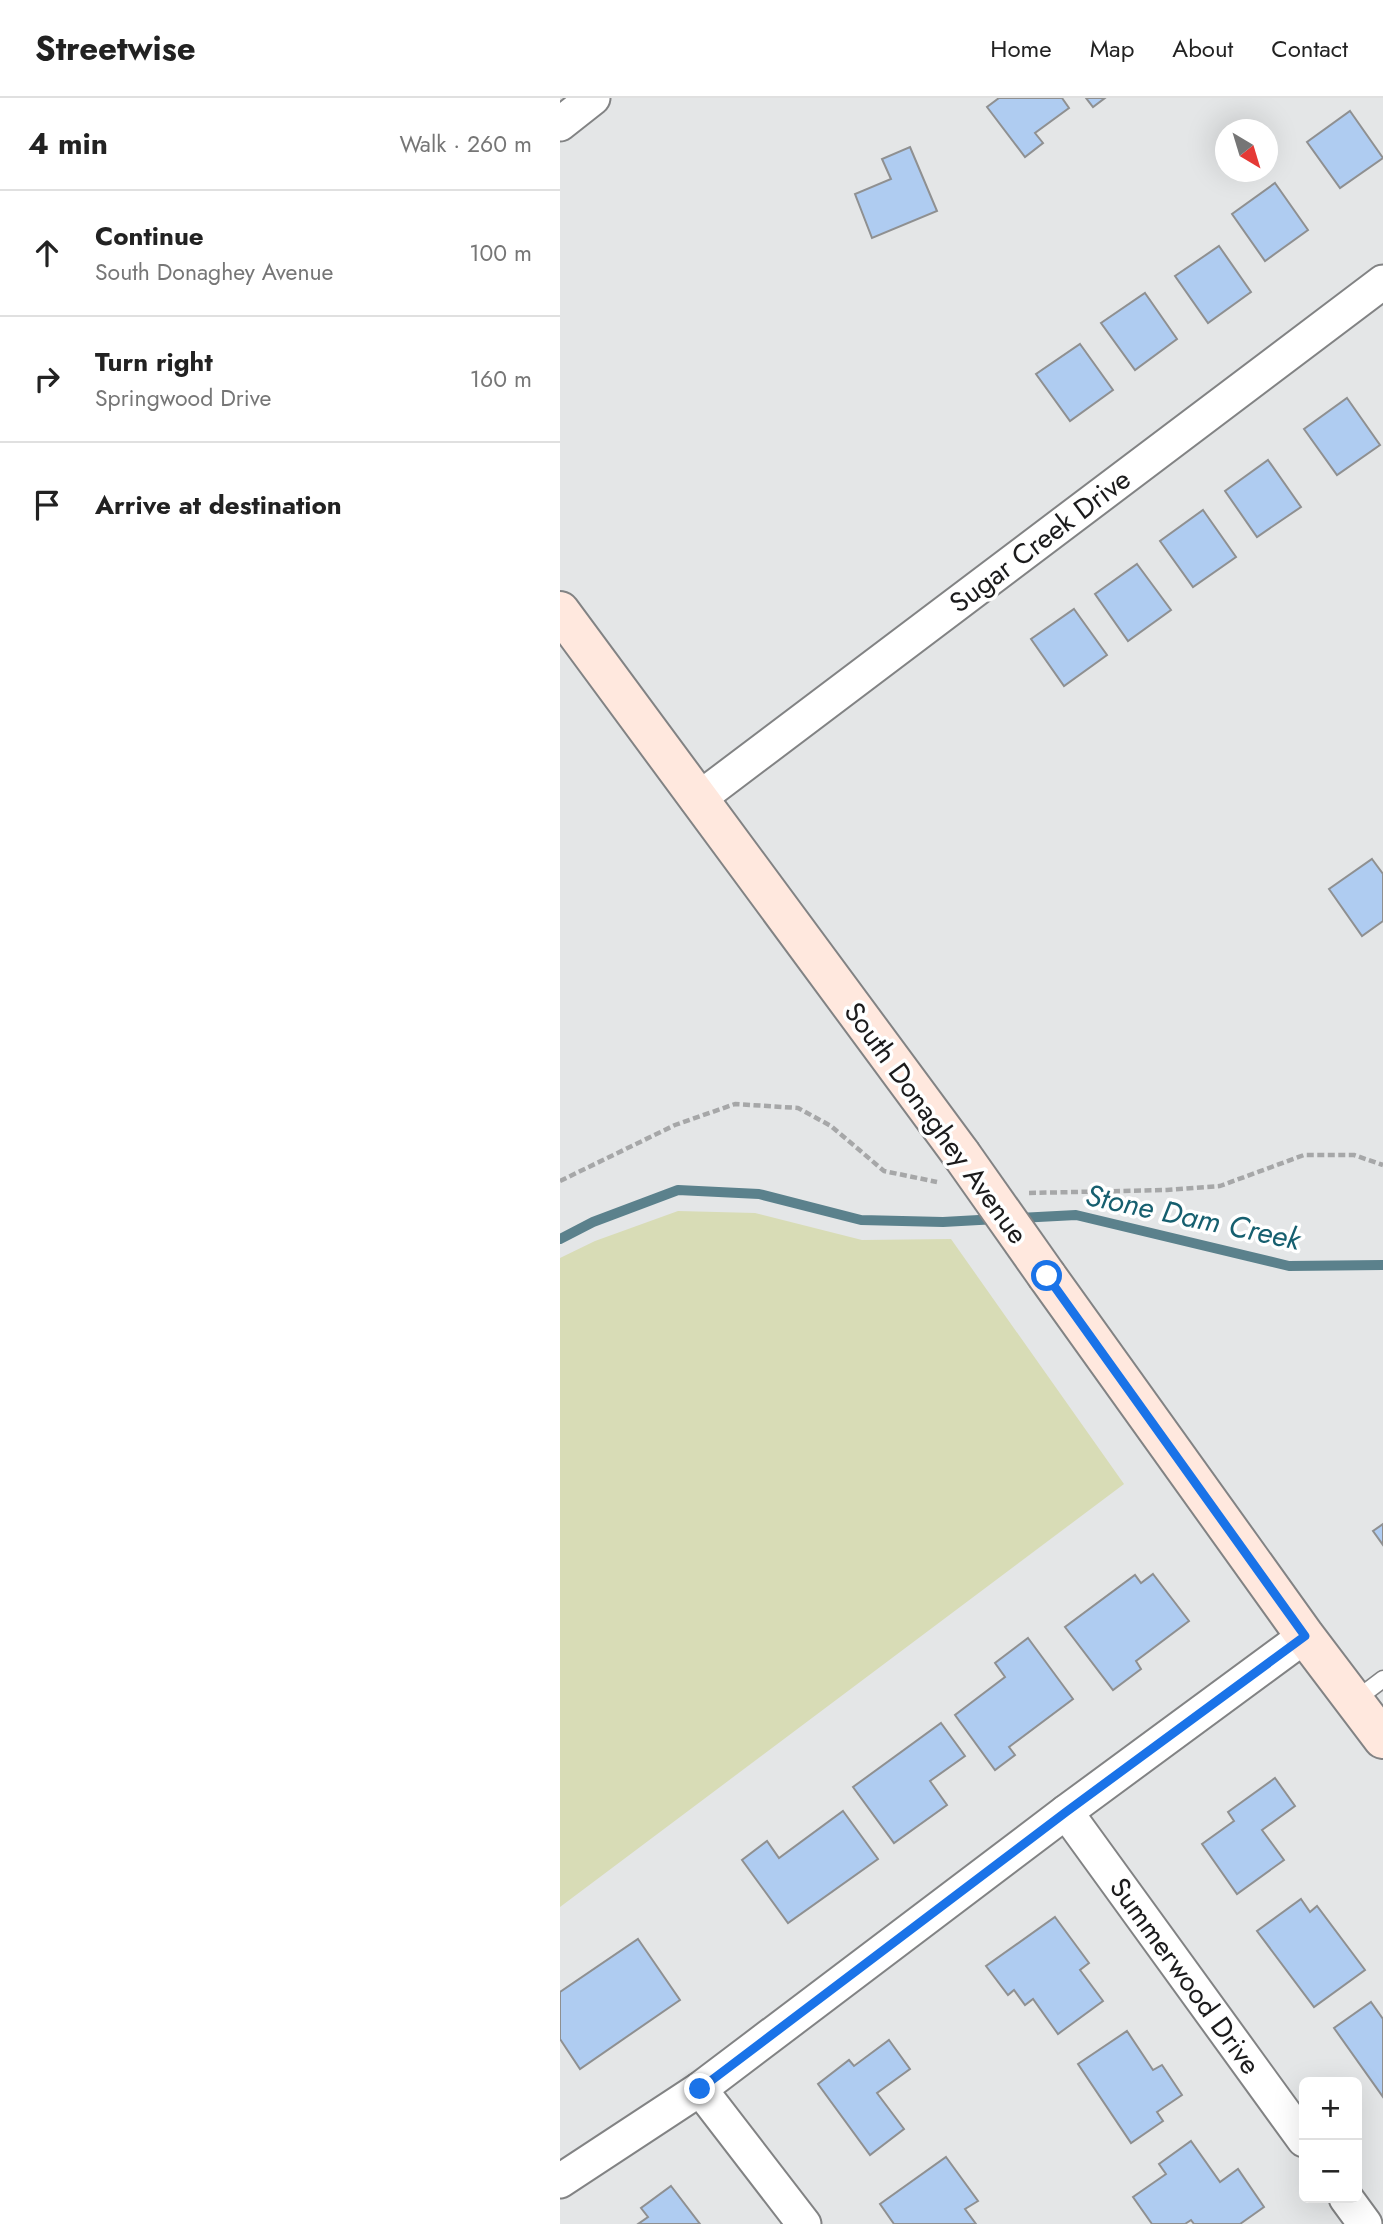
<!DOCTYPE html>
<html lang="en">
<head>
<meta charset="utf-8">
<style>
	:root { --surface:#fff; --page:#f2f2f2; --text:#222; --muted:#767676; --line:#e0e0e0 }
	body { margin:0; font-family:Jost,sans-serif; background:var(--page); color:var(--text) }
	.controls { position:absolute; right:21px; bottom:21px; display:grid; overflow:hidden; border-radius:10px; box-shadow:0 7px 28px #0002 }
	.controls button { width:63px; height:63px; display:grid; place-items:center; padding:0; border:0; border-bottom:2px solid var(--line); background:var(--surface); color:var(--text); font:35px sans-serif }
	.compass { position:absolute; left:655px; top:21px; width:63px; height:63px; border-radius:50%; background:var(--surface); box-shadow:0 7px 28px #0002; rotate:142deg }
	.stop { position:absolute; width:21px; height:21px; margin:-16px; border:5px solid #1a73e8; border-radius:50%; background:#fff }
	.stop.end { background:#1a73e8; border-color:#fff; box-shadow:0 2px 7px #0008 }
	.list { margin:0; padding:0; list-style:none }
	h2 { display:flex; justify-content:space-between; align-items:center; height:91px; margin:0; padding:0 28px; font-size:30px }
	h2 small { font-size:23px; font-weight:400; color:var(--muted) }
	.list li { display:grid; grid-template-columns:46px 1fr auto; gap:21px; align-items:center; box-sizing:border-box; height:126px; padding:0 28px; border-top:2px solid var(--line) }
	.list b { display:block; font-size:26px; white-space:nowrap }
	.list p { margin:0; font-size:23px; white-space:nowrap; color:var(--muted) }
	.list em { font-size:23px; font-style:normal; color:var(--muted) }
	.icon { flex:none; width:38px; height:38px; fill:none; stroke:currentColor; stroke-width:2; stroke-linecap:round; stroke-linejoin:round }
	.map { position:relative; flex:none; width:823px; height:2126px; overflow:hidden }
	header { display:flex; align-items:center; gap:42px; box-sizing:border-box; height:98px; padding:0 35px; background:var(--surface); border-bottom:2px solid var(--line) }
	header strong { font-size:33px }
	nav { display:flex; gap:38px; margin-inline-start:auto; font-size:24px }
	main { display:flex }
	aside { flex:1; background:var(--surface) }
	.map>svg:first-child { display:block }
</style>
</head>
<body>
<header>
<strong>Streetwise</strong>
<nav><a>Home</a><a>Map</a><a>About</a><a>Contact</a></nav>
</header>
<main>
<aside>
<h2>4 min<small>Walk · 260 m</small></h2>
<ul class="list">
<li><svg class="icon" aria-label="ahead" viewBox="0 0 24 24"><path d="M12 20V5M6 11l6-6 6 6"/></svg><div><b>Continue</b><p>South Donaghey Avenue</p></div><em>100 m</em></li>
<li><svg class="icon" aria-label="right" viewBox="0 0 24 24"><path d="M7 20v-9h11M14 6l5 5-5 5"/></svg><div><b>Turn right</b><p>Springwood Drive</p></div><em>160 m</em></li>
<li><svg class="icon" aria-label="arrive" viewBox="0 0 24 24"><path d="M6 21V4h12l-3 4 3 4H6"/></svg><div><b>Arrive at destination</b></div></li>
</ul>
</aside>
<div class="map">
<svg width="823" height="2126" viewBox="0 0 823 2126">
	<rect width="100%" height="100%" fill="#e4e6e7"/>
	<polygon fill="#d8dcb6" points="118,1113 195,1115 302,1142 391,1141 564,1386 0,1809 0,1160 35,1143"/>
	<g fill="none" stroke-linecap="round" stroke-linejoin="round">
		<g stroke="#5b818c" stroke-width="10">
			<polyline points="459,1120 516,1117 729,1168 823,1167"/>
			<polyline points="0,1141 33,1124 118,1092 199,1096 301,1122 383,1124 437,1121"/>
		</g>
	</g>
	<g fill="#afccf1" stroke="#8f9091" stroke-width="2">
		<polygon points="439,0 502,0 509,10 475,35 483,45 465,59 427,9"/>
		<polygon points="526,0 545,0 533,9"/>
		<polygon points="790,13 823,60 780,90 747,44"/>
		<polygon points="350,49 377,113 312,140 295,96 331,81 322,61"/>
		<polygon points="715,85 748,132 705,163 672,116"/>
		<polygon points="659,148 691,194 648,225 615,178"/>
		<polygon points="585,195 617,241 575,272 541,225"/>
		<polygon points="520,246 553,292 510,323 476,276"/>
		<polygon points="787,300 820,347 777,377 744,331"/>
		<polygon points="708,362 741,409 697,439 665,393"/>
		<polygon points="643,412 676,459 633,489 600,443"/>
		<polygon points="577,466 611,512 568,543 535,496"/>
		<polygon points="514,511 547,557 504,588 471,541"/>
		<polygon points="812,761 823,776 823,823 802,838 769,791"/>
		<polygon points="823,1426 823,1447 813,1433"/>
		<polygon points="593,1476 629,1523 576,1563 581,1571 553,1592 505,1529 575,1477 581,1485"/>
		<polygon points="468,1540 513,1601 449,1649 455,1657 435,1672 395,1617 445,1579 435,1565"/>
		<polygon points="381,1625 405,1658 370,1683 387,1707 334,1745 293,1689"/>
		<polygon points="715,1680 735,1708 702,1732 724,1762 677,1796 642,1746 674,1723 668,1714"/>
		<polygon points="283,1713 318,1761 228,1825 182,1762 207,1743 219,1760"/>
		<polygon points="741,1801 750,1814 757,1808 805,1872 754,1909 697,1833"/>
		<polygon points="495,1819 529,1865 520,1872 543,1903 498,1936 473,1901 465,1907 454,1892 448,1897 426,1868"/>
		<polygon points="78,1841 120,1902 20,1971 0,1941 0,1894"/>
		<polygon points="811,1904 823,1921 823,1999 774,1930"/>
		<polygon points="567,1933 593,1972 602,1967 622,1997 597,2014 603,2023 571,2045 518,1966"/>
		<polygon points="329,1942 350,1971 317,1995 344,2031 310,2057 258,1986 289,1962 294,1968"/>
		<polygon points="631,2043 660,2084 678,2071 704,2109 680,2126 634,2126 631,2122 625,2126 592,2126 573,2099 606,2076 599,2066"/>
		<polygon points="386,2059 418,2103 405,2111 416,2126 334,2126 320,2106"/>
		<polygon points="111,2088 140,2126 78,2126 88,2119 81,2110"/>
	</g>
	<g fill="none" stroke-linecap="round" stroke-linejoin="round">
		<g stroke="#828384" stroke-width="19">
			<polyline id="lane" points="794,1603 823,1581"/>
		</g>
		<g stroke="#828384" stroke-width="37">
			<g id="street">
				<polyline points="0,26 33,0"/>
				<polyline points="137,702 823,184"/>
				<polyline points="506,1714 744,2042"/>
				<polyline points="140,1991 244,2126"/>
				<polyline points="0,2083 140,1991 506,1714 745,1538"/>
				<polyline points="786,2100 805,2126"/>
			</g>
		</g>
		<g stroke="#828384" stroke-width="42">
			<g id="secondary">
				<polyline points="0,513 401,1056"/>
				<polyline points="487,1178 745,1538 823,1641"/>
			</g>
		</g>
		<g stroke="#a6a7a8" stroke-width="4.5" stroke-dasharray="7 3.5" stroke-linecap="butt">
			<polyline points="0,1083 115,1027 175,1006 238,1010 271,1028 324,1073 377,1084"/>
			<polyline points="469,1095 607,1092 660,1088 744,1057 794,1057 823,1067"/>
		</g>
		<use href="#lane" stroke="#fff" stroke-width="16"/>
		<use href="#street" stroke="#fff" stroke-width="33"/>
		<use href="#secondary" stroke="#ffe8de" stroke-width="38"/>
		<g stroke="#828384" stroke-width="42" stroke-linecap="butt">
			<polyline id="secondary-bridge" points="401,1056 487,1178"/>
		</g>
		<use href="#secondary-bridge" stroke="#ffe8de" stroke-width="38"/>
	</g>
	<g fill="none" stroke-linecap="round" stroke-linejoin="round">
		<polyline stroke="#1a73e8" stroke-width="9" points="140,1991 506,1714 745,1538 487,1178"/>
	</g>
	<g text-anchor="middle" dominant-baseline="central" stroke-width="7" stroke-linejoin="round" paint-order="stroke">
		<g font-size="28" fill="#1b1b1c" stroke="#fff">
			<text transform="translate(480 443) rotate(-37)">Sugar Creek Drive</text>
			<text transform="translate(376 1025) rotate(54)">South Donaghey Avenue</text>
			<text transform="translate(625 1878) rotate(54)">Summerwood Drive</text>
		</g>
		<g font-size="30" font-style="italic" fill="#165f6f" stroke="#fff">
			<text transform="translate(633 1119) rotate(12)">Stone Dam Creek</text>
		</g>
	</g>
</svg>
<div class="controls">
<button>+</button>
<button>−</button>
</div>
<svg class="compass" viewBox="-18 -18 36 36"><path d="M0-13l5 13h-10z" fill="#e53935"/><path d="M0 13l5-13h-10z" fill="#767676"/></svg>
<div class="stop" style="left:487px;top:1178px"></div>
<div class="stop end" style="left:140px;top:1991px"></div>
</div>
</main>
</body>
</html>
